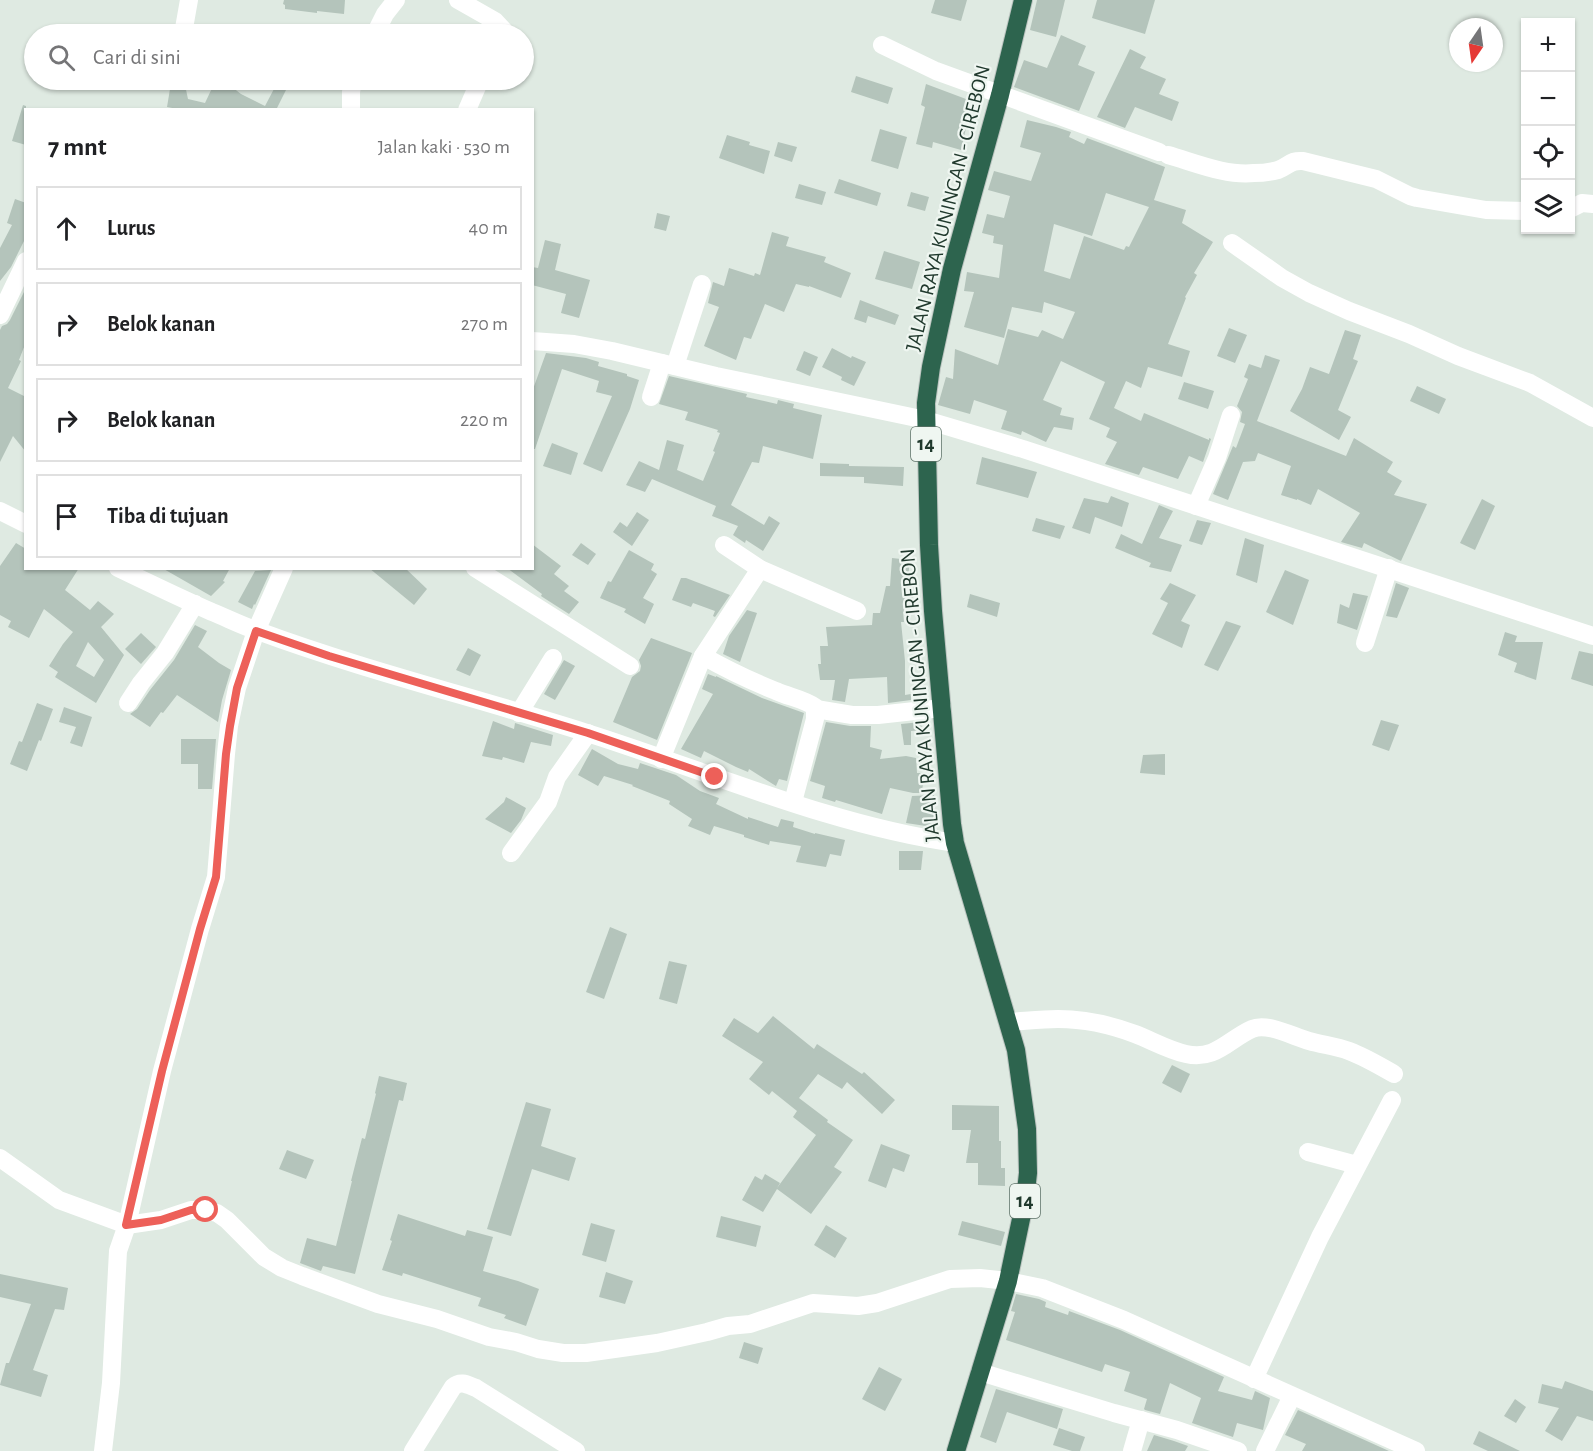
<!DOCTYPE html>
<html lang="id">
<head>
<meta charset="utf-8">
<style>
	:root { --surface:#fff; --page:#f6f6f6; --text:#202124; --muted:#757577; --line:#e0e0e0 }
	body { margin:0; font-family:"Alegreya Sans",sans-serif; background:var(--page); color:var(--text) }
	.controls { position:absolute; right:18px; top:18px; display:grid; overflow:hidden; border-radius:0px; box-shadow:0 2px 4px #0004 }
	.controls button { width:54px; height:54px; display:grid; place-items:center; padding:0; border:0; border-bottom:2px solid var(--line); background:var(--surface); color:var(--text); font:30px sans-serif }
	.compass { position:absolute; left:1449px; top:18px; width:54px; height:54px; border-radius:50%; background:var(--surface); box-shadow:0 2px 4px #0004; rotate:193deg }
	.stop { position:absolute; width:18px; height:18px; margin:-14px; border:4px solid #ed6059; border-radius:50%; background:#fff }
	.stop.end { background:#ed6059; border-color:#fff; box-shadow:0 2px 6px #0008 }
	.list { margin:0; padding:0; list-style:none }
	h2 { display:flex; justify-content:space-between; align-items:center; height:78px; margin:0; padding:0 24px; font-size:26px }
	h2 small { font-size:20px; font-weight:400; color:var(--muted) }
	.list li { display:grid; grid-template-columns:39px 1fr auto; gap:18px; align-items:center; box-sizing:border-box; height:84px; margin:0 12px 12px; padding:0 12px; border:2px solid var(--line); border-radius:0px }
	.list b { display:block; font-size:22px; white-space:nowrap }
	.list em { font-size:20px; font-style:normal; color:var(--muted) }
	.icon { flex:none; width:33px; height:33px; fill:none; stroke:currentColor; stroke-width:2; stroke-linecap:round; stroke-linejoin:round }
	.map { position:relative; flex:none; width:1593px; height:1451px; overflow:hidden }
	.search { position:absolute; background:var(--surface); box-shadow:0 2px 4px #0004; left:24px; top:24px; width:510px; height:66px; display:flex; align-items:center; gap:15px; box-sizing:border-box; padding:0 21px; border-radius:33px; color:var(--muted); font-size:22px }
	.panel { position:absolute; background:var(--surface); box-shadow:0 2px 4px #0004; left:24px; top:108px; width:510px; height:462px; border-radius:0px }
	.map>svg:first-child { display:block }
</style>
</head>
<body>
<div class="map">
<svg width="1593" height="1451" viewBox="0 0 1593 1451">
	<rect width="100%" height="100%" fill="#dfeae2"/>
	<g fill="#b4c4bb" fill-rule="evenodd">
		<polygon points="284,0 345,0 344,14 317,11 317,13 285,9 285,5 283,4"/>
		<polygon points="935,0 967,0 961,21 931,13"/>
		<polygon points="1037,0 1065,0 1056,37 1030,30"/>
		<polygon points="1097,0 1155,0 1145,34 1092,18"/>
		<polygon points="1061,35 1086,46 1078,65 1095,72 1079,111 1014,87 1024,60 1047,68"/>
		<polygon points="1130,49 1146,57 1140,68 1166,79 1159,94 1179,102 1172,121 1135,107 1125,128 1097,117"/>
		<polygon points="856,76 893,88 888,104 851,92"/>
		<polygon points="219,80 223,80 241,94 265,106 275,87 273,80 291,80 276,110 183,110 167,107 171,83 185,85 188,99 205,103 213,86"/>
		<polygon points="926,84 974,102 966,128 961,150 933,142 932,148 916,144 925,107 921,105"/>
		<polygon points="23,105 26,106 26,145 12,141"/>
		<path d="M1027,120L1056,127L1071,132L1069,137L1084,144L1087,138L1165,167L1154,200L1186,210L1182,223L1213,242L1194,273L1197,275L1185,297L1186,298L1168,344L1190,351L1182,377L1148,367L1141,388L1126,381L1114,408L1141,421L1144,413L1209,440V438L1211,439L1203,462L1189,456L1178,479L1143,467L1139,475L1105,464L1117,442L1106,437L1110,428L1089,419L1105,382L1061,361L1043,400L1062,408L1060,415L1074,418L1072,430L1054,427L1046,442L1022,431L1021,435L1001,429L1007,411L974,400L970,414L938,405L946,377L953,379L955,349L998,365L1008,329L1038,337L1042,330L1063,339L1075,312L1044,302L1042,313L1012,307L1004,338L964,327L974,292L964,291L967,272L999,278L1003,245L993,243L994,236L982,233L987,214L1004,218L1010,196L988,190L994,171L1031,181L1041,153L1020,147ZM1106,193L1149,207L1129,247L1126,246L1124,250L1084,236L1070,279L1044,271L1054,224L1092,236Z"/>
		<polygon points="880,129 907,137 898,169 871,161"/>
		<polygon points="727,135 750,142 749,145 770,151 764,174 719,158"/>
		<polygon points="778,142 797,147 792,162 774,156"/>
		<polygon points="839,179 881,193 877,206 834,193"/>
		<polygon points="799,184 826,192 822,205 795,198"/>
		<polygon points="911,192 929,197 925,211 907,206"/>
		<polygon points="15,199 26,203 26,237 11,267 0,281 0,248 12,225 7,223"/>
		<polygon points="657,213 670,216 666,231 654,228"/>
		<polygon points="772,232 789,237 786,246 826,257 824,262 851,273 841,298 809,286 809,287 796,284 784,312 765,304 751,339 744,337 736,360 704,346 719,307 708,303 713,282 724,286 729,268 754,276 755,273 760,275"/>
		<polygon points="545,240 561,244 555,270 590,280 579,318 561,313 566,294 532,285 532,267 538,268"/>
		<polygon points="884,251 920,262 912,289 875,279"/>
		<polygon points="26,288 26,342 19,360 21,361 8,388 26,397 26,452 13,436 0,462 0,330 2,326 7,324 10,320"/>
		<polygon points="860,300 899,315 895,325 868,316 866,323 854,319"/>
		<polygon points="1229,328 1247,335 1235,363 1217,356"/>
		<polygon points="1345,330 1361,335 1353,359 1358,361 1338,410 1351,417 1339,440 1290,411 1302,389 1310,367 1329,374"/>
		<polygon points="832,348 851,358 852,356 866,362 854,386 841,380 842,377 822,367"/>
		<polygon points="804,351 818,357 810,376 796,370"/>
		<polygon points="546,353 586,358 599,362 598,366 627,374 627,376 639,380 630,409 602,472 583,464 612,396 596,392 599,381 562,369 535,449 532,449 532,392"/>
		<polygon points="1265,355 1280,360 1257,421 1346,456 1354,438 1393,462 1387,472 1402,481 1394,495 1427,504 1401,561 1364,543 1362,548 1341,542 1360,513 1318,489 1311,505 1297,499 1297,500 1281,495 1291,466 1258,453 1255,461 1243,462 1228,500 1213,494 1233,446 1236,448 1245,424 1240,422 1242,412 1237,406 1248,379 1244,377 1249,364 1261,368"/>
		<polygon points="669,376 747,394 746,397 777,404 778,400 794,404 793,408 822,415 813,459 763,446 759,463 752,462 731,505 764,525 769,516 780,523 763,551 746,540 745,543 733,535 738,526 712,516 716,506 652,479 645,492 626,485 639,461 659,470 667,440 684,445 677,470 703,481 715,452 713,451 720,433 717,432 718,430 685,420 688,412 659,404"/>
		<polygon points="1184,382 1214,391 1208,409 1178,399"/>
		<polygon points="1417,386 1446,399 1439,414 1410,401"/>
		<polygon points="552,443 578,453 571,475 543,466"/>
		<polygon points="982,457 1037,472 1028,498 976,484"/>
		<polygon points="820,463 849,464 849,466 904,467 903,486 864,483 864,477 820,476"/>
		<polygon points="1111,496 1129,503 1122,527 1095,517 1090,534 1072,528 1084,498 1108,503"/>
		<polygon points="1482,499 1495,506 1475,550 1460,543"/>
		<polygon points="1159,505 1173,511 1159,538 1182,545 1171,572 1149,567 1151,563 1115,548 1121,534 1142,544"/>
		<polygon points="637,512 649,520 632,546 613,532 620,522 627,527"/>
		<polygon points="1036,518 1065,526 1060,539 1032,531"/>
		<polygon points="1197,520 1211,523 1202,545 1189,541"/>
		<polygon points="1245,538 1264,545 1257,583 1236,575"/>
		<path d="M16,543L26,549V568H79L65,590L90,610L98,601L114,614L101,627L124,655L96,703L55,677L58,672L49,666L63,644L73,632L44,609L29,638L8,627L11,621L0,615V566ZM88,642L104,660L94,677L76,666Z"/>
		<polygon points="581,543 596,554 588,565 572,555"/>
		<polygon points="532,544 561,566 554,574 569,586 564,591 579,602 569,614 544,598 541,596 542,594 507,568 532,568"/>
		<polygon points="629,550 654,564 651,570 657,574 643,598 654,604 645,624 624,612 626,609 600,598 608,581 611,582"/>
		<polygon points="892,558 910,560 907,586 914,586 911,613 903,612 904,622 901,622 905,661 905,695 911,694 911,700 888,703 887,677 849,679 845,702 832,700 835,680 820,680 818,664 821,664 820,646 828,646 826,627 872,625 873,613 880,613 886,586 890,586"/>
		<polygon points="162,568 230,568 223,581 225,582 211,596"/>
		<polygon points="369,568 405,568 427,589 414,605"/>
		<polygon points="271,570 255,605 254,604 252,609 238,602 255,571"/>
		<polygon points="1285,570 1309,580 1293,625 1266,612"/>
		<polygon points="681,578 686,578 730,595 715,617 713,616 715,611 693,603 691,607 672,600"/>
		<polygon points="1170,583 1196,595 1181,621 1190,625 1182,648 1152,634 1168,603 1160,599"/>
		<polygon points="1396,583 1409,588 1397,618 1386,616"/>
		<polygon points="1353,593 1368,596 1357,630 1337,623 1340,604 1349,608"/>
		<polygon points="970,594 1000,603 997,617 967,607"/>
		<polygon points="747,610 757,613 740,662 723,654 729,636"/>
		<polygon points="1226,621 1241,626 1218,671 1204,665"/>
		<polygon points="195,625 207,631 198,647 219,663 231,670 222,700 218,722 177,695 163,713 161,712 150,727 130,714 137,709 150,690 174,660"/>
		<polygon points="1505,632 1517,636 1515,642 1543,642 1536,680 1514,672 1517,663 1498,655"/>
		<polygon points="141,633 156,647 141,664 125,649"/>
		<polygon points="651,638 692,653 657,740 613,722 632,677 640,671 641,666 639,660"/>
		<polygon points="468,648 481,655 470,676 456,670"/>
		<polygon points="1579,651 1593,654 1593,686 1571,679"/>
		<polygon points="564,660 575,666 555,700 544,694"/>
		<polygon points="708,674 716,677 716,676 762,698 804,713 787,781 779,779 776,786 749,769 748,772 736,767 704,751 701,758 681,749 713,694 702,689"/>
		<polygon points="37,703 53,709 41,741 39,740 27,771 10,764 19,741 22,742"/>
		<polygon points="64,707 92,717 82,747 70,743 76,727 59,722"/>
		<polygon points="1381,720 1399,725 1389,751 1372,745"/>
		<polygon points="493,721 514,729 515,723 553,735 551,746 531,742 524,763 503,757 502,760 482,756"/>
		<polygon points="826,722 850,726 871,726 870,747 882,750 880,759 906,756 916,758 917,773 924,773 922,793 913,793 890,788 882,814 836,800 835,802 822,798 825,786 810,781"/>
		<polygon points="921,722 922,730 911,731 911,745 904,745 901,724"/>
		<polygon points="181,739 216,739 212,789 198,789 198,764 181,764"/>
		<polygon points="592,749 618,764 638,769 640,763 676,775 700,791 719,798 716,804 748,819 748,817 778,827 781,819 794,822 793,827 815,834 815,833 845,840 841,856 830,854 826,867 796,862 801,846 770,841 769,845 744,837 744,835 714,826 710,835 688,826 692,819 669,804 670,801 632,786 633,785 604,776 598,786 578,775"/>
		<polygon points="1165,754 1165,775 1140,773 1143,755"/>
		<polygon points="934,795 935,826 926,826 906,823 912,796"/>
		<polygon points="506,797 526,808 521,820 511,833 485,819 504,802"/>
		<polygon points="899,851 923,851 921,870 899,870"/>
		<polygon points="610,927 627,934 604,999 586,992"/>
		<polygon points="669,961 687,965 677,1004 659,999"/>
		<polygon points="773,1016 814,1049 817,1044 862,1074 864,1072 895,1100 882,1114 847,1082 842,1089 818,1074 799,1098 828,1120 827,1122 853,1140 834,1167 842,1172 811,1214 777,1189 763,1212 742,1200 755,1176 762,1180 765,1174 780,1183 777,1188 816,1135 793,1117 797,1111 772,1091 769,1095 749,1079 763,1062 722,1036 734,1018 758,1033"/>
		<polygon points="1172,1065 1190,1074 1181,1093 1162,1083"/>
		<polygon points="379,1076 407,1083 403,1101 399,1100 355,1274 323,1266 321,1271 300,1263 307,1238 336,1246 352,1181 351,1181 362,1138 365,1139 376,1094 375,1093"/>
		<polygon points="526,1102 551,1109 541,1146 576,1158 569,1181 532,1169 511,1236 487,1229"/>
		<polygon points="952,1105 999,1106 999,1141 1001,1141 1001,1168 1005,1168 1005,1186 978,1185 978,1163 966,1163 971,1130 952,1130"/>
		<polygon points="881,1144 910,1155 904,1172 893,1168 886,1188 868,1181"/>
		<polygon points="287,1150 314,1160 306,1179 279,1169"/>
		<polygon points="398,1214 465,1236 467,1230 493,1237 483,1271 518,1281 539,1289 526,1326 504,1318 506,1315 478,1306 481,1298 403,1273 402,1276 382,1270 392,1241 390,1240"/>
		<polygon points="721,1216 761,1226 756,1247 716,1237"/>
		<polygon points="962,1221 1005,1232 1001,1246 958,1235"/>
		<polygon points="591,1223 615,1230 606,1262 582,1255"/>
		<polygon points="826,1225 847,1238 835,1258 814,1245"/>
		<polygon points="606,1272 633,1281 625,1304 599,1297"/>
		<polygon points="0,1274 68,1288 64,1310 55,1309 33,1370 48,1375 41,1397 0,1385 6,1363 9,1363 31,1304 0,1297"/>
		<polygon points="1016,1294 1039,1299 1046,1302 1045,1307 1068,1315 1069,1311 1120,1330 1224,1377 1218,1391 1252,1400 1255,1391 1270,1398 1263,1430 1237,1423 1233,1437 1192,1423 1201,1398 1170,1383 1160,1414 1145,1410 1144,1409 1147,1399 1124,1391 1130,1372 1105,1364 1102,1372 1006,1340 1015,1312 1011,1311"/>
		<polygon points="744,1342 763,1348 758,1364 739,1358"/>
		<polygon points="879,1367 902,1379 885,1411 862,1399"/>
		<polygon points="1565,1381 1593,1391 1593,1421 1577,1416 1562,1441 1545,1431 1559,1408 1538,1403 1542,1384 1562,1389"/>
		<polygon points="996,1389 1063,1409 1057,1429 1007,1412 996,1443 980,1437"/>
		<polygon points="1515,1399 1526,1407 1516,1423 1504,1416"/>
		<polygon points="1298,1410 1389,1451 1302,1451 1306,1444 1285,1435"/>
		<polygon points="1059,1428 1085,1437 1080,1451 1072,1451 1053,1445"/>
		<polygon points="1479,1431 1520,1451 1488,1451 1473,1444"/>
		<polygon points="1154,1435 1174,1441 1188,1446 1185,1451 1147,1451"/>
	</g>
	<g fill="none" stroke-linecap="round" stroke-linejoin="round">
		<g stroke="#bcc4c0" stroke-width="20">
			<polyline id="highway" points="956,1451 1008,1281 1025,1200 1028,1173 1027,1129 1016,1050 955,843 952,824 933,611 929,545 926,403 931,367 952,269 1000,95 1023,0"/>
		</g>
		<g stroke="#fff" stroke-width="18">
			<polyline points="458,0 495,21 506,33 505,34"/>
			<polyline points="183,34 189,0"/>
			<polyline points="375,34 385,14 396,0"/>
			<polyline points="882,45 936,71 1159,152"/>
			<polyline points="351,110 351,92 353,80"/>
			<polyline points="467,110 480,80"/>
			<path d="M1168,155C1196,163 1226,176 1254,173C1262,173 1270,172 1278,170C1289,166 1290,160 1303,161L1376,179L1410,196L1417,198L1486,210L1526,211"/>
			<polyline points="1570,209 1582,203 1593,204"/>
			<polyline points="1232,243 1282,278 1309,293 1349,311 1409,334 1458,356 1530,383 1593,418"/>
			<polyline points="0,315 26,261"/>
			<polyline points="532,341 574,344 612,351 716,376 926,420 1023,449 1593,636"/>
			<polyline points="675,366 702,284"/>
			<polyline points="651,397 662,363"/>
			<polyline points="1196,506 1217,458 1231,415"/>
			<polyline points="0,511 26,524"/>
			<polyline points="724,545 760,569 857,611"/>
			<path d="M118,568C149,583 180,598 212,612C227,618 243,626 258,631C366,671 478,698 587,733C708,771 829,825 955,843"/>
			<polyline points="475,568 630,666"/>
			<polyline points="1365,643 1389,568"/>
			<path d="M703,656C726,669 751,681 776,691C789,697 804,699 815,707V719L793,802"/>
			<polyline points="128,703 141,683 165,653 195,604"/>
			<polyline points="816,709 852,715 878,715 942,708"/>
			<polyline points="519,713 553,658"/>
			<polyline points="661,759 703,656 760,569"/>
			<polyline points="511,853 548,802 557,777 588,733"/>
			<path d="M1008,1022C1025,1021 1042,1019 1058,1019C1084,1019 1111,1025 1135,1034C1151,1040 1168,1050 1186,1054C1215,1061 1229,1039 1252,1029C1267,1022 1294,1037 1309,1041C1323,1045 1336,1046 1349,1051C1365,1057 1380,1066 1394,1074"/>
			<polyline points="1308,1152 1357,1165"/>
			<polyline points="0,1158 59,1200 127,1225 161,1220 191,1210 201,1210 217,1213 227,1220 264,1257 282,1268 302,1276 378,1304 437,1319 489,1337 516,1342 538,1349 563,1353 586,1353 657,1343 707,1332 728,1326 750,1324 813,1303 858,1306 877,1303 950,1279 980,1278 1008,1281 1042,1288 1124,1320 1416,1451"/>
			<polyline points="980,1372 1114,1413 1177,1430 1238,1451"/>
			<polyline points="1254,1379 1320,1237 1392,1100"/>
			<polyline points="103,1451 111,1383 118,1251 127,1225 162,1071 200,929 216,877 226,754 229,726 237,688 256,631 284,568"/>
			<path d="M413,1451L453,1387C461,1380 468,1385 476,1388L576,1451"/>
			<polyline points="1132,1451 1141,1420"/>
			<polyline points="1265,1451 1292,1396"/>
		</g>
		<use href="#highway" stroke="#2d644e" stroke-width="18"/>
	</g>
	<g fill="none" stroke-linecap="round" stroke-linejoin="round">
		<polyline stroke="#ed6059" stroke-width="8" points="206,1210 191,1210 161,1220 126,1225 162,1071 200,929 216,877 226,754 230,726 237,688 256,631 329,656 588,733 715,777"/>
	</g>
	<g text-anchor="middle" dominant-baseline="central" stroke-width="4.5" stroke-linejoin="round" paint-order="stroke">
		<g fill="#eff6f1" stroke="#5e7268" stroke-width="1.5">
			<rect x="911" y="427" width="30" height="34" rx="4.5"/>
			<rect x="1010" y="1184" width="30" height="34" rx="4.5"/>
		</g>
		<g font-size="20" font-weight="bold" fill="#20392d">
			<text x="926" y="444">14</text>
			<text x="1025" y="1201">14</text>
		</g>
		<g font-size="21" fill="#20392d" stroke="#eff6f1">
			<text transform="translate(948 208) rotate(-76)">JALAN RAYA KUNINGAN - CIREBON</text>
			<text transform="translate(920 695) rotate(-95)">JALAN RAYA KUNINGAN - CIREBON</text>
		</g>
	</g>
</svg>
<div class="controls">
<button>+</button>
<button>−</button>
<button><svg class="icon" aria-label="locate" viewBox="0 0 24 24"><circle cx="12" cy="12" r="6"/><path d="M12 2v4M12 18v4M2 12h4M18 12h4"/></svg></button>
<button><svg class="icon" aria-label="layers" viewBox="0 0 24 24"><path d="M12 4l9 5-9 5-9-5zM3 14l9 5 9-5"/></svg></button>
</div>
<svg class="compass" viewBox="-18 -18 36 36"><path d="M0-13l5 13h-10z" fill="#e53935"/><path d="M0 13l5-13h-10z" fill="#757577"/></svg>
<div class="stop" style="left:206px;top:1210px"></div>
<div class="stop end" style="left:715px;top:777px"></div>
<div class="search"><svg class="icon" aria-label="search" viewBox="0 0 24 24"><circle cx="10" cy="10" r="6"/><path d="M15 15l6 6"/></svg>Cari di sini</div>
<section class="panel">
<h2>7 mnt<small>Jalan kaki · 530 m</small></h2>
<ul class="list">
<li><svg class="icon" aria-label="ahead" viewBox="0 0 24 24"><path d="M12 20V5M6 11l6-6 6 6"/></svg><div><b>Lurus</b></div><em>40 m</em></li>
<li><svg class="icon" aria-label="right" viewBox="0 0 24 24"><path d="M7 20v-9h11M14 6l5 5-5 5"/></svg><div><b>Belok kanan</b></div><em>270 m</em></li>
<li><svg class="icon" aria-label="right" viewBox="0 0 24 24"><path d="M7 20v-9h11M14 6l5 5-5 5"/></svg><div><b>Belok kanan</b></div><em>220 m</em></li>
<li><svg class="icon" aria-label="arrive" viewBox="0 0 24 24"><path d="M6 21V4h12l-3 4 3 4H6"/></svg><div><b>Tiba di tujuan</b></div></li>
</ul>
</section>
</div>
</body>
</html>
